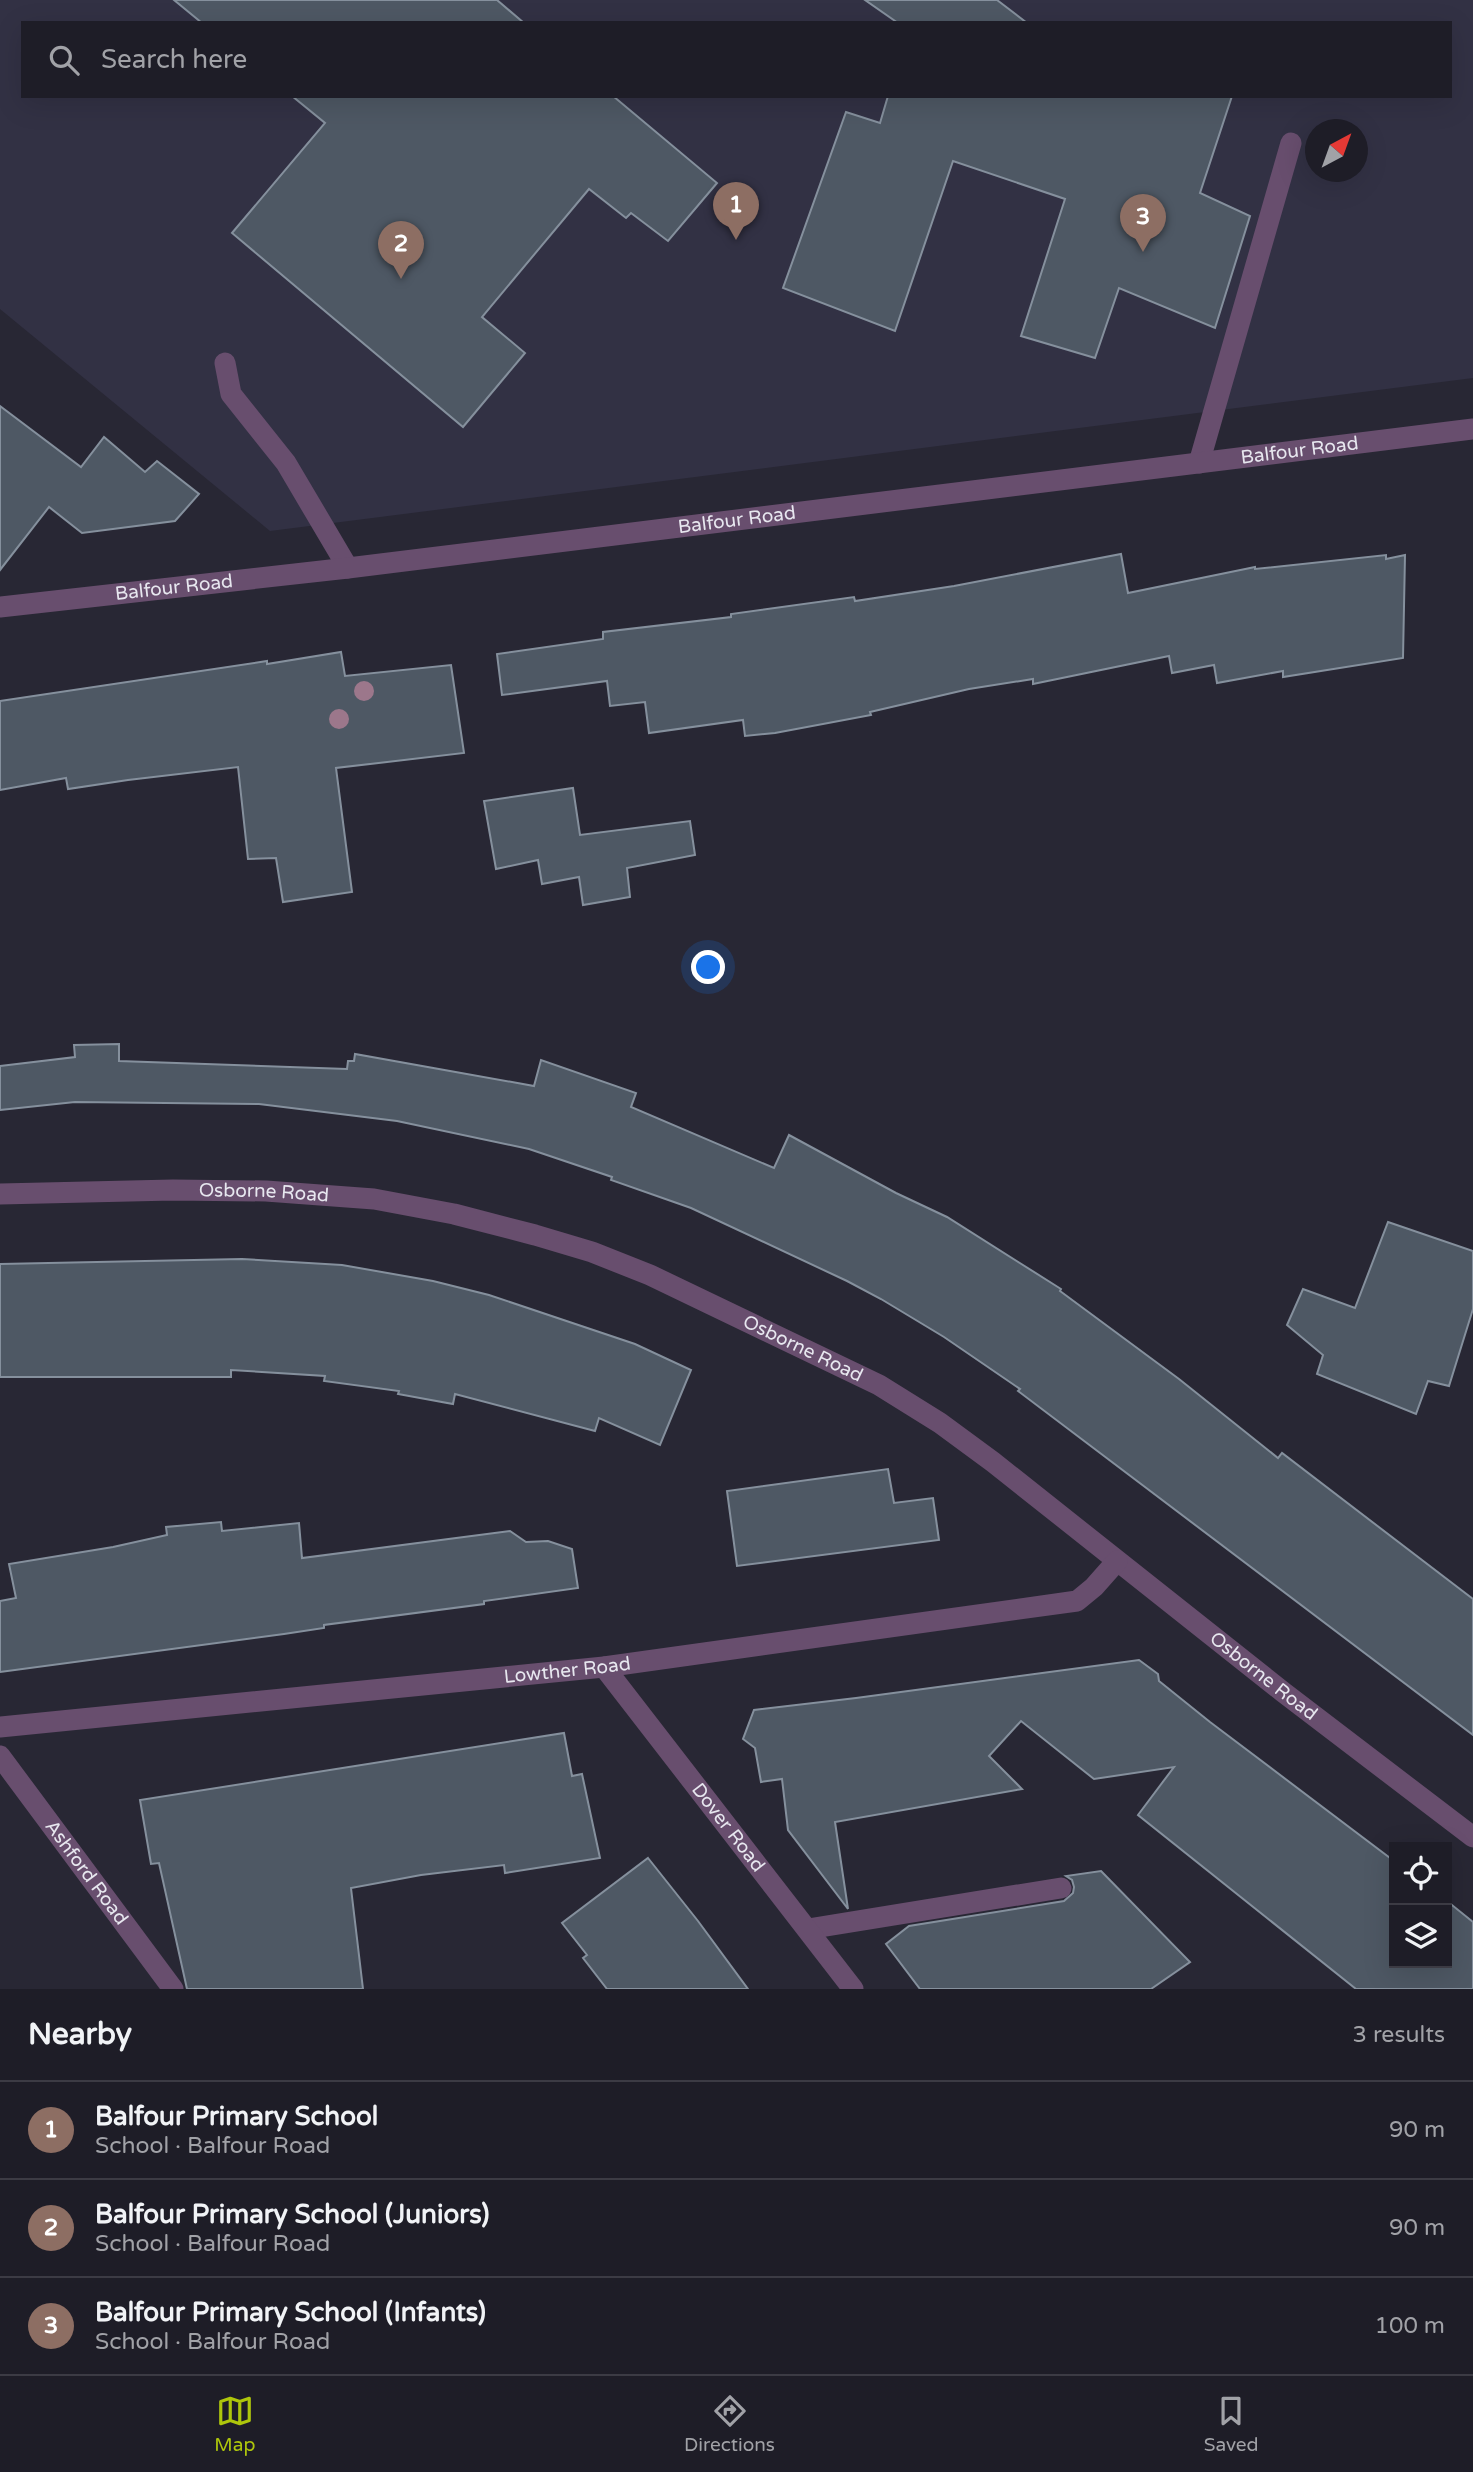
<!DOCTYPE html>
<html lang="en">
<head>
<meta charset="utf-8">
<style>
	:root { --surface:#1e1d27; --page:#26262f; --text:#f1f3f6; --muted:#a1a2a7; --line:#3c3b44; --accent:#aec60c }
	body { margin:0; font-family:"Varela Round",sans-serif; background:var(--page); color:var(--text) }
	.controls { position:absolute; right:21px; bottom:21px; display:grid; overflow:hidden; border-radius:0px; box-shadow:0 7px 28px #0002 }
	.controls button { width:63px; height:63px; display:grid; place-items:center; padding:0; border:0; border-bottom:2px solid var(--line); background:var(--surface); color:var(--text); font:35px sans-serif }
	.compass { position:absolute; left:1305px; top:119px; width:63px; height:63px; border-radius:50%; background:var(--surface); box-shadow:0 7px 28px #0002; rotate:41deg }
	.you { position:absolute; left:709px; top:968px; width:24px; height:24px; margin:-18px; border:5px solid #fff; border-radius:50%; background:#1a73e8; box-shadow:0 0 0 10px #1a73e833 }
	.badge { display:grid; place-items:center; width:46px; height:46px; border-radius:50%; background:var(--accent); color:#fff; font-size:23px; font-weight:700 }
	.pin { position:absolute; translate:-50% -58px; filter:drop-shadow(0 2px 4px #0008) }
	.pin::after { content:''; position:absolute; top:37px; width:24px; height:21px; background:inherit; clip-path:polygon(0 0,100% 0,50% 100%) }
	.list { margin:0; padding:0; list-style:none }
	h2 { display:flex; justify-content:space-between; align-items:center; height:91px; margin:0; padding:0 28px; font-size:30px }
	h2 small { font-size:23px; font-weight:400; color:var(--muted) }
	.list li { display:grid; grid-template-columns:46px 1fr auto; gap:21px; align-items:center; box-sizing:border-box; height:98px; padding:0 28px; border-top:2px solid var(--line) }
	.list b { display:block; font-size:26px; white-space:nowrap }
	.list p { margin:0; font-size:23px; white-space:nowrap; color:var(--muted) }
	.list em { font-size:23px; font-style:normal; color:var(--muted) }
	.icon { flex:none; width:38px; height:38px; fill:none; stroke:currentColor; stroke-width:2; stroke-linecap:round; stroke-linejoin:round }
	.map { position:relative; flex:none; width:1473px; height:1989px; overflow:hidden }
	.search { position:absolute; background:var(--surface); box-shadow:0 7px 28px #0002; left:21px; right:21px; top:21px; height:77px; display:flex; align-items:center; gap:18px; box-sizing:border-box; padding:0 24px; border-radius:0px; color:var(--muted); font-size:26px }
	.sheet { height:385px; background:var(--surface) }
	nav { display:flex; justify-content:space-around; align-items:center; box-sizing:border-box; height:98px; border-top:2px solid var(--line); background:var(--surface); font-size:19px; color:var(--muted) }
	nav a { display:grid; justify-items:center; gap:4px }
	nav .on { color:var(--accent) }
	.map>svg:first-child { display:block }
</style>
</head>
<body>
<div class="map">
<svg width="1473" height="1989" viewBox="0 0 1473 1989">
	<rect width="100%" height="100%" fill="#282734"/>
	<path fill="#323144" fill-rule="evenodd" d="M0,0H1473V378L270,531L0,309ZM23,23H1450V96H23ZM1316,130H1358V172H1316Z"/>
	<g fill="#4e5864" stroke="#85909d" stroke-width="2">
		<polygon points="174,0 497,0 524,23 202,23"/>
		<polygon points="865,0 997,0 1027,23 898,23"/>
		<polygon points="292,96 613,96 717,183 668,241 631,213 626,218 589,189 482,317 525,353 463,427 232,233 325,123"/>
		<polygon points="888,96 1232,96 1200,193 1250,216 1215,328 1119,288 1095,358 1021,336 1065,199 953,161 895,331 783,288 846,112 880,123"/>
		<polygon points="0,406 81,467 104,437 145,472 157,461 199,494 175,521 82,533 49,507 0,570"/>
		<polygon points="1121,554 1128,593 1255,567 1255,569 1386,555 1386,559 1405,555 1403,658 1283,677 1283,671 1217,683 1214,665 1172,673 1169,656 1033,684 1033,679 969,689 870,712 871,715 775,733 745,736 743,720 649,733 645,702 610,706 607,681 502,695 497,654 603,639 603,632 731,617 731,614 854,597 855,601 954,586"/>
		<polygon points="341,652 345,676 451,665 464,753 336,768 352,892 283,902 276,858 248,859 238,767 128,780 68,789 66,778 0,790 0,701 267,661 267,664"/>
		<polygon points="573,788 580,835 690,821 695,855 627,868 630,897 583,905 579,877 542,884 538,860 496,869 484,801"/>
		<polygon points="119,1044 119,1061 347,1069 348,1061 354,1061 355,1054 534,1086 541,1060 636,1093 631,1107 774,1168 789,1135 896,1193 947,1217 1061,1289 1060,1291 1179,1379 1278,1458 1282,1453 1473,1599 1473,1735 1018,1391 1020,1389 944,1337 881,1299 847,1281 691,1208 611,1180 612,1177 529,1149 397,1121 259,1104 75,1102 0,1110 0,1066 75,1057 74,1045"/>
		<polygon points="1388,1222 1473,1251 1473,1309 1449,1386 1428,1381 1416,1414 1317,1374 1323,1355 1287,1325 1303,1289 1355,1308"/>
		<polygon points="242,1259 342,1265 433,1281 489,1295 635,1344 691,1370 660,1445 599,1418 595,1431 455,1394 453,1404 398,1394 399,1391 324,1381 325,1376 231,1370 231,1377 0,1377 0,1264"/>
		<polygon points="888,1469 894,1503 933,1498 939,1540 737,1566 727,1491"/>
		<polygon points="221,1522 222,1531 299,1523 302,1558 510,1531 526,1542 548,1541 572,1549 578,1588 484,1601 484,1604 324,1625 324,1628 284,1634 0,1672 0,1601 16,1598 9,1564 113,1547 167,1535 166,1527"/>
		<polygon points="1139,1660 1158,1674 1159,1681 1210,1722 1394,1861 1394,1963 1447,1963 1447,1901 1473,1922 1473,1989 1356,1989 1138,1815 1174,1767 1094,1779 1021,1721 989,1756 1022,1789 835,1822 848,1909 788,1830 782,1779 761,1782 755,1748 743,1739 754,1710 856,1698"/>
		<polygon points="564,1733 572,1776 582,1774 600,1858 505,1873 504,1865 421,1875 351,1888 363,1989 187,1989 159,1863 151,1864 140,1800"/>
		<polygon points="648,1858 698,1921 748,1989 607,1989 583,1958 587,1955 562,1923"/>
		<polygon points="1101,1871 1190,1962 1151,1989 920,1989 886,1944 909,1926 1064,1901 1073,1893 1074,1887 1072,1880 1066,1876"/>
	</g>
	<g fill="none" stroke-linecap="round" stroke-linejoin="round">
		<g stroke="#684e6e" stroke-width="21">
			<polyline points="225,363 231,394 286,463 348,568"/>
			<polyline points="1199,463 1291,143"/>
			<polyline points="808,1929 1061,1888"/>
		</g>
		<g stroke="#684e6e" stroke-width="21">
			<path id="s1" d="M0,607L348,568L1473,429"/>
			<path id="s2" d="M0,1194L173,1190L266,1191L374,1199L454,1214L535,1235L592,1252L650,1275L879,1385L940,1423L993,1462L1283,1692L1473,1837"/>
			<path id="s3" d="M604,1667L853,1989"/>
			<path id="s4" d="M0,1727L604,1667L1077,1601L1094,1587L1117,1561"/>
			<path id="s5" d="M0,1756L173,1989"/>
		</g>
	</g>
	<g fill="#9c778b">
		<circle cx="364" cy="691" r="10"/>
		<circle cx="339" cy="719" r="10"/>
	</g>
	<g text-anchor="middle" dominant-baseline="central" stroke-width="6" stroke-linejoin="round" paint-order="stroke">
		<g font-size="19" fill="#e7e7ef" stroke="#282734">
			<text stroke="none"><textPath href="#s1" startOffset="1309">Balfour Road</textPath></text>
			<text stroke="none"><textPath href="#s1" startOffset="742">Balfour Road</textPath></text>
			<text stroke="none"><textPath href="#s1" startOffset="175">Balfour Road</textPath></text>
			<text stroke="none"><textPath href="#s2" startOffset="264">Osborne Road</textPath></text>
			<text stroke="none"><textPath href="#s2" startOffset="831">Osborne Road</textPath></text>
			<text stroke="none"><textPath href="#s4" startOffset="570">Lowther Road</textPath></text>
			<text stroke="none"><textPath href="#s2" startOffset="1398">Osborne Road</textPath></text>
			<text stroke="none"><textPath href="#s3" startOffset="203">Dover Road</textPath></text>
			<text stroke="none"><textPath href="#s5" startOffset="145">Ashford Road</textPath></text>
		</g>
	</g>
</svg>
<div class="controls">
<button><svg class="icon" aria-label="locate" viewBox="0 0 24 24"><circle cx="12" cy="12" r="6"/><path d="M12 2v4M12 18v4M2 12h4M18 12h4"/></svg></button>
<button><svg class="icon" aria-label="layers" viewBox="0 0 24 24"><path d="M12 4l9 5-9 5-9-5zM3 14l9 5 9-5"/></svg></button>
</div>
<svg class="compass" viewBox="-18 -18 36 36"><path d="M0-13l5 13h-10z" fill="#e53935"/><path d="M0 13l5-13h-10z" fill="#a1a2a7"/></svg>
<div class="you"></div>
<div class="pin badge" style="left:736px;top:240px;background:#8d6e63">1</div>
<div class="pin badge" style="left:401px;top:279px;background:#8d6e63">2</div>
<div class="pin badge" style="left:1143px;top:252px;background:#8d6e63">3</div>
<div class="search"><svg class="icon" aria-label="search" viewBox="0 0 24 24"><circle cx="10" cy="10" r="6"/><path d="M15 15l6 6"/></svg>Search here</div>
</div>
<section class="sheet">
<h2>Nearby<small>3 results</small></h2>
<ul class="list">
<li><span class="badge" style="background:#8d6e63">1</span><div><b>Balfour Primary School</b><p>School · Balfour Road</p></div><em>90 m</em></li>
<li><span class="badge" style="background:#8d6e63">2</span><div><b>Balfour Primary School (Juniors)</b><p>School · Balfour Road</p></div><em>90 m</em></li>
<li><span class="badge" style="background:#8d6e63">3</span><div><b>Balfour Primary School (Infants)</b><p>School · Balfour Road</p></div><em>100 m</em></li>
</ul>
</section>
<nav>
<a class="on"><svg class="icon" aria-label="map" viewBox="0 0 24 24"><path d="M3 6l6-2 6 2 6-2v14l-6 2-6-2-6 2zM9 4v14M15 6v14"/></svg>Map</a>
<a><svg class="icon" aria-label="directions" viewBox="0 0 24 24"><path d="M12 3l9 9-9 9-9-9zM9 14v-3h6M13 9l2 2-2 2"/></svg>Directions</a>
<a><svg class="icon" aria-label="saved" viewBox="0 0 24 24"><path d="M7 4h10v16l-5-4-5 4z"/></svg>Saved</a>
</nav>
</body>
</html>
